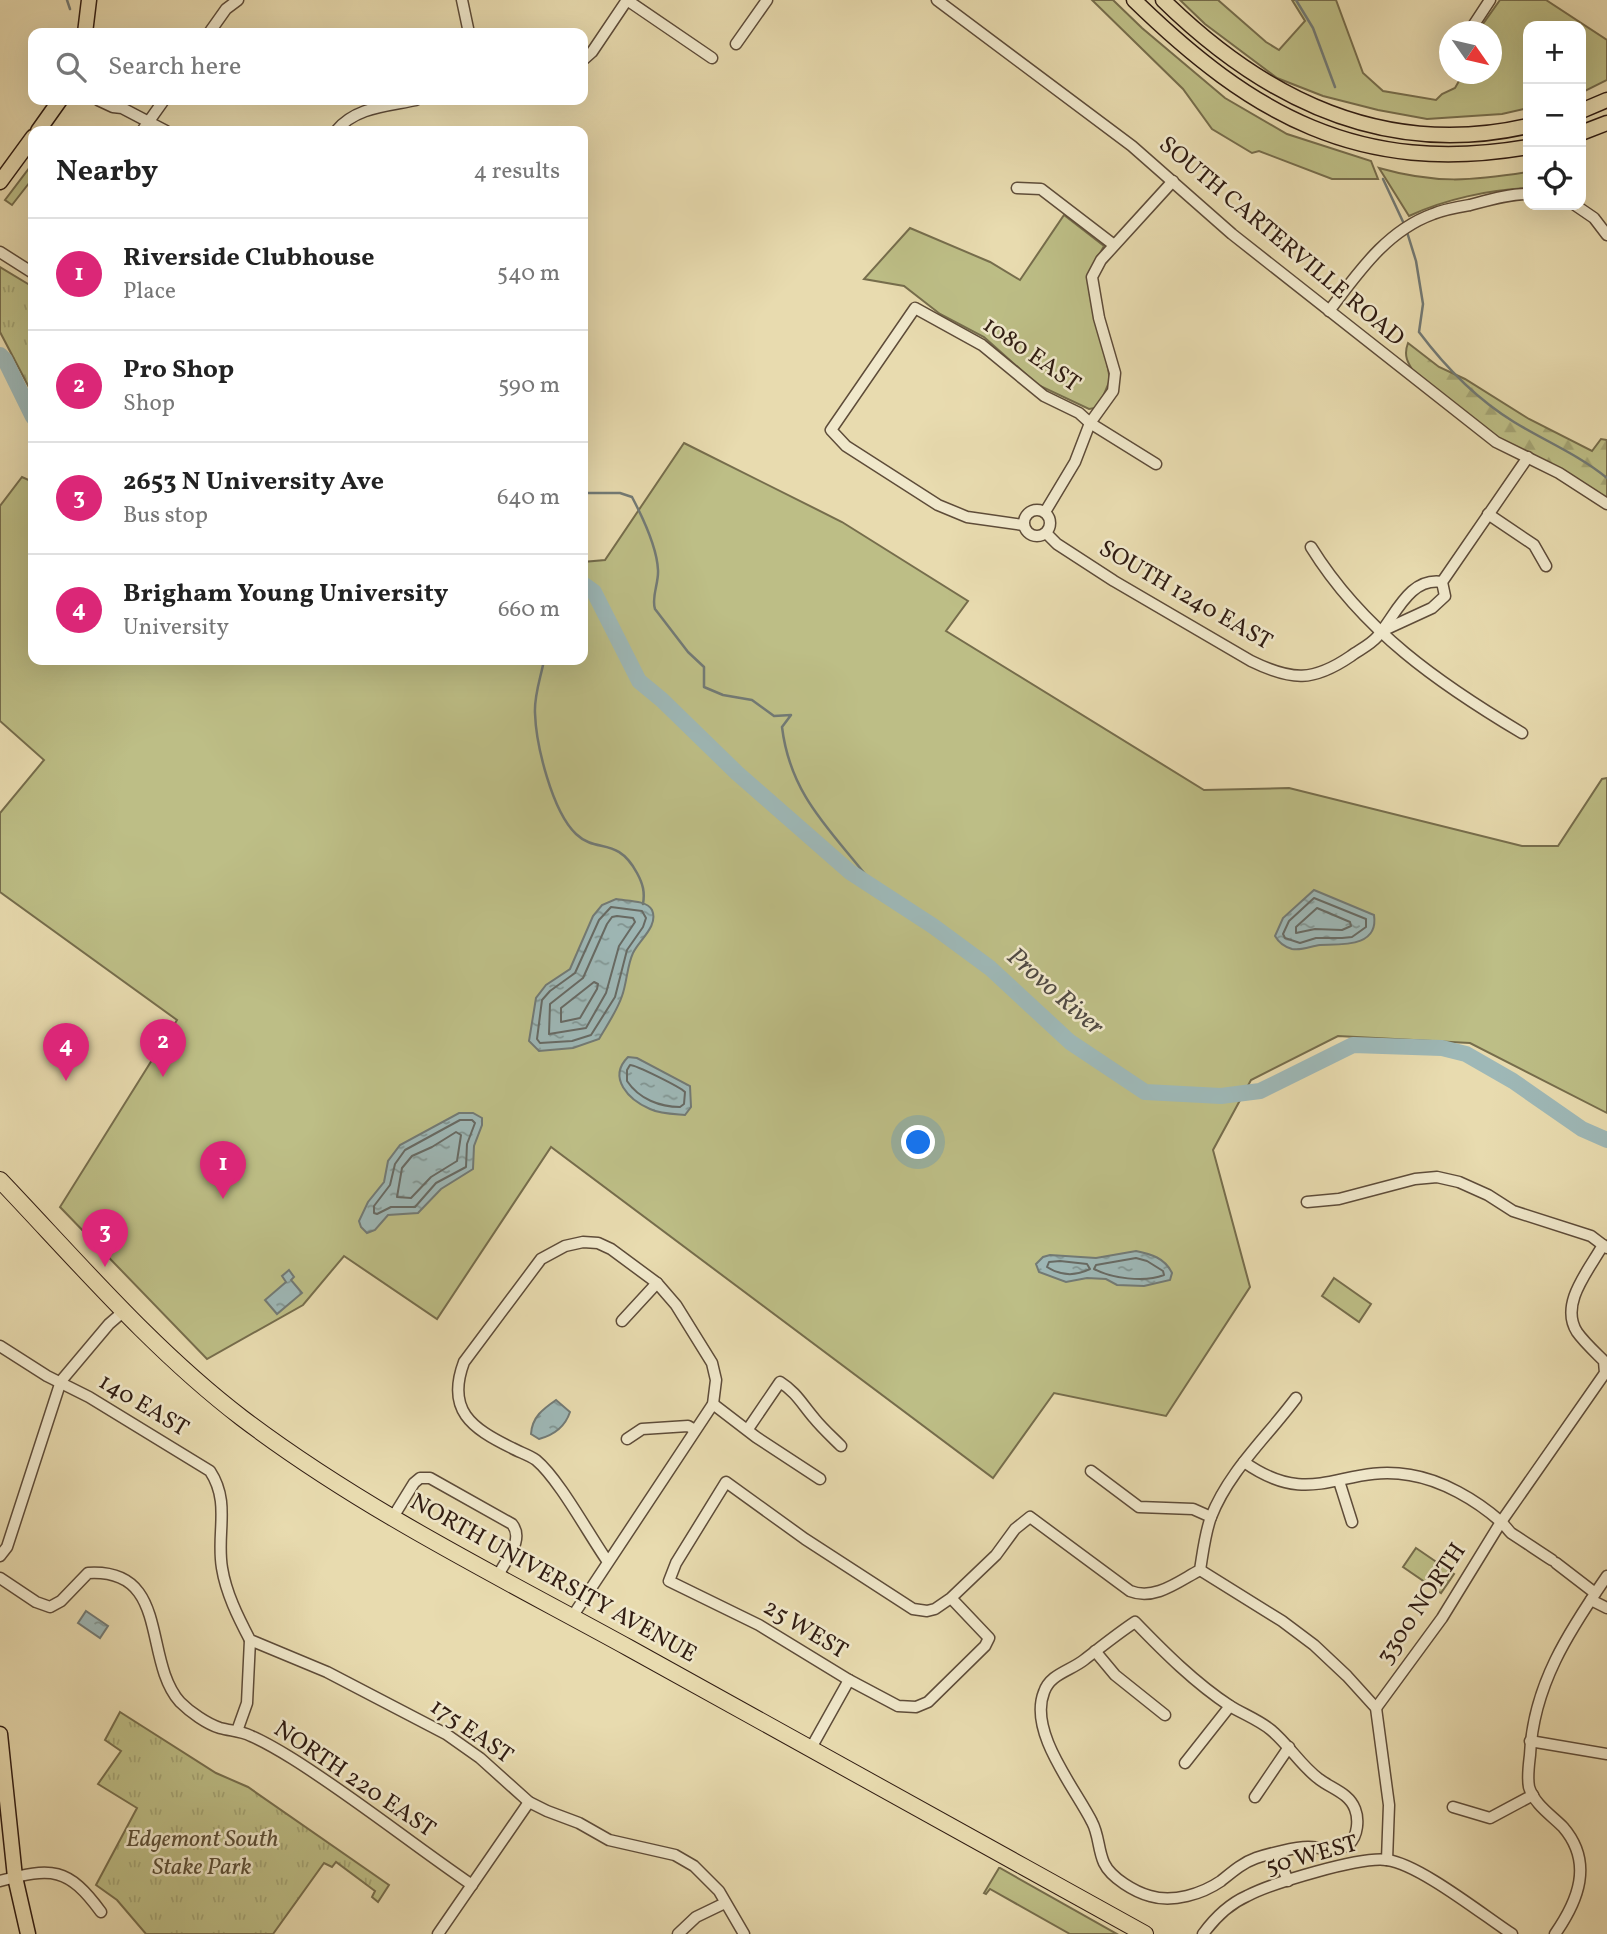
<!DOCTYPE html>
<html lang="en">
<head>
<meta charset="utf-8">
<style>
	:root { --surface:#fff; --page:#f2f2f2; --text:#222; --muted:#767676; --line:#e0e0e0; --accent:#db2777 }
	body { margin:0; font-family:Vollkorn,serif; background:var(--page); color:var(--text) }
	.controls { position:absolute; right:21px; top:21px; display:grid; overflow:hidden; border-radius:14px; box-shadow:0 7px 28px #0002 }
	.controls button { width:63px; height:63px; display:grid; place-items:center; padding:0; border:0; border-bottom:2px solid var(--line); background:var(--surface); color:var(--text); font:35px sans-serif }
	.compass { position:absolute; left:1439px; top:21px; width:63px; height:63px; border-radius:50%; background:var(--surface); box-shadow:0 7px 28px #0002; rotate:124deg }
	.you { position:absolute; left:919px; top:1143px; width:24px; height:24px; margin:-18px; border:5px solid #fff; border-radius:50%; background:#1a73e8; box-shadow:0 0 0 10px #1a73e833 }
	.badge { display:grid; place-items:center; width:46px; height:46px; border-radius:50%; background:var(--accent); color:#fff; font-size:23px; font-weight:700 }
	.pin { position:absolute; translate:-50% -58px; filter:drop-shadow(0 2px 4px #0008) }
	.pin::after { content:''; position:absolute; top:37px; width:24px; height:21px; background:inherit; clip-path:polygon(0 0,100% 0,50% 100%) }
	.list { margin:0; padding:0; list-style:none }
	h2 { display:flex; justify-content:space-between; align-items:center; height:91px; margin:0; padding:0 28px; font-size:30px }
	h2 small { font-size:23px; font-weight:400; color:var(--muted) }
	.list li { display:grid; grid-template-columns:46px 1fr auto; gap:21px; align-items:center; box-sizing:border-box; height:112px; padding:0 28px; border-top:2px solid var(--line) }
	.list b { display:block; font-size:26px; white-space:nowrap }
	.list p { margin:0; font-size:23px; white-space:nowrap; color:var(--muted) }
	.list em { font-size:23px; font-style:normal; color:var(--muted) }
	.icon { flex:none; width:38px; height:38px; fill:none; stroke:currentColor; stroke-width:2; stroke-linecap:round; stroke-linejoin:round }
	.map { position:relative; flex:none; width:1607px; height:1934px; overflow:hidden }
	.search { position:absolute; background:var(--surface); box-shadow:0 7px 28px #0002; left:28px; top:28px; width:560px; height:77px; display:flex; align-items:center; gap:18px; box-sizing:border-box; padding:0 24px; border-radius:14px; color:var(--muted); font-size:26px }
	.panel { position:absolute; background:var(--surface); box-shadow:0 7px 28px #0002; left:28px; top:126px; width:560px; height:539px; border-radius:14px }
	.map>svg:first-child { display:block }
</style>
</head>
<body>
<div class="map">
<svg width="1607" height="1934" viewBox="0 0 1607 1934">
	<defs>
		<pattern id="forest-firs" width="22" height="20" patternUnits="userSpaceOnUse" patternTransform="scale(1.75)"><rect width="22" height="20" fill="#bdbe86"/><path d="M5 1l3.5 6h-7zM16 11l3.5 6h-7z" fill="#a3a373"/></pattern>
		<pattern id="park-tufts" width="24" height="20" patternUnits="userSpaceOnUse" patternTransform="scale(1.75)"><rect width="24" height="20" fill="#bdbe86"/><path d="M3 7l-1-3M5 7V3M7 7l1-3M15 17l-1-3M17 17v-4M19 17l1-3" fill="none" stroke="#a3a373"/></pattern>
		<pattern id="water-ripples" width="26" height="14" patternUnits="userSpaceOnUse" patternTransform="scale(1.75)"><rect width="26" height="14" fill="#9eb8b7"/><path d="M2 4q2-2 4 0t4 0M15 11q2-2 4 0t4 0" fill="none" stroke="#819593"/></pattern>
	</defs>
	<rect width="100%" height="100%" fill="#e8dbaf"/>
	<filter id="stains"><feTurbulence type="fractalNoise" baseFrequency=".00286" numOctaves="4"/><feColorMatrix values="0 0 0 0 .2 0 0 0 0 .09 0 0 0 0 .02 0 0 0 .5 -.17"/></filter>
	<radialGradient id="worn" r=".72"><stop offset=".6" stop-color="#630" stop-opacity="0"/><stop offset="1" stop-color="#630" stop-opacity=".3"/></radialGradient>
	<g fill="#bdbe86" stroke="#766d4c" stroke-width="2">
		<polygon points="1092,0 1113,0 1142,28 1225,98 1287,134 1371,161 1378,179 1332,179 1259,151 1252,153 1212,129 1183,89"/>
		<polygon points="1180,0 1218,0 1266,42 1279,50 1305,21 1292,0 1336,0 1363,73 1383,91 1436,100 1442,94 1455,88 1463,74 1492,74 1492,32 1478,31 1500,0 1546,0 1607,40 1607,80 1581,93 1581,26 1528,26 1528,108 1502,114 1427,119 1378,110 1323,96 1277,78 1205,24"/>
		<polygon points="33,163 33,178 12,205 5,200"/>
		<path d="M1379,168C1435,184 1472,181 1528,172V188C1489,190 1445,199 1409,216Z"/>
		<polygon points="1064,215 1104,246 1091,270 1110,380 1102,399 1095,408 1089,409 1038,385 984,337 940,314 904,286 864,279 910,228 990,262 1020,280"/>
		<polygon points="684,443 842,522 968,601 946,631 1204,790 1289,788 1522,846 1558,846 1602,779 1607,778 1607,1113 1470,1043 1338,1036 1251,1080 1213,1150 1250,1287 1166,1416 1054,1393 993,1478 551,1147 437,1319 344,1256 303,1305 207,1359 60,1207 177,1020 0,892 0,813 44,760 0,721 0,506 22,477 33,482 33,660 583,660 583,562 605,560"/>
		<polygon points="1334,1278 1371,1304 1359,1322 1322,1296"/>
		<polygon points="1416,1548 1454,1574 1441,1593 1403,1567"/>
		<polygon points="999,1868 1000,1868 1117,1934 1070,1934 990,1889 986,1894 984,1893"/>
	</g>
	<path fill="url(#forest-firs)" stroke="#766d4c" stroke-width="2" d="M1408,343L1439,367L1465,379L1529,419L1592,451L1601,439L1607,440V499L1503,441L1415,374C1408,363 1403,356 1408,343Z"/>
	<g fill="url(#park-tufts)" stroke="#766d4c" stroke-width="2">
		<polygon points="0,267 33,287 33,395 0,332"/>
		<polygon points="120,1712 216,1773 248,1787 389,1885 378,1902 372,1897 375,1891 336,1862 332,1867 324,1863 273,1934 146,1934 117,1900 96,1885 137,1808 98,1784 121,1751 105,1740"/>
	</g>
	<g fill="url(#water-ripples)" stroke="#727a75" stroke-width="2">
		<path d="M1314,890L1374,915C1379,948 1340,944 1320,945C1311,946 1302,951 1292,949C1285,947 1279,943 1275,936L1283,918Z"/>
		<path d="M616,899C626,901 647,900 652,910C659,926 639,940 633,953C627,966 627,982 622,996C617,1011 607,1025 599,1039L573,1048L539,1051L529,1041L536,998L546,985L570,969L593,916L602,905Z"/>
		<path d="M628,1057L637,1058L690,1086L691,1107L685,1115C673,1114 661,1114 650,1109C629,1100 607,1078 628,1057Z"/>
		<polygon points="459,1113 473,1113 482,1118 482,1125 474,1146 473,1169 441,1189 418,1213 388,1215 375,1230 367,1233 361,1227 359,1221 368,1202 384,1182 388,1161 400,1145"/>
		<path d="M1136,1251C1151,1254 1165,1258 1172,1273L1170,1280L1144,1286L1117,1285L1106,1279L1087,1278L1066,1282L1039,1272L1036,1264L1043,1257L1050,1255L1096,1258Z"/>
		<polygon points="289,1270 294,1277 291,1280 302,1293 277,1314 265,1300 286,1282 282,1276"/>
		<path d="M556,1400L570,1412C565,1427 554,1435 539,1439L531,1434C532,1417 543,1409 556,1400Z"/>
		<polygon points="86,1611 108,1626 100,1638 78,1623"/>
	</g>
	<g fill="none" stroke-linecap="round" stroke-linejoin="round">
		<g stroke="#676a64" stroke-width="2">
			<polygon points="1314,898 1366,919 1366,927 1352,937 1342,938 1316,938 1300,943 1285,938 1283,934 1289,921"/>
			<polygon points="611,907 642,911 646,918 643,927 627,950 615,997 591,1035 572,1041 540,1043 537,1039 542,1000 550,991 575,973 599,920"/>
			<polygon points="1317,908 1350,922 1351,926 1342,930 1315,929 1296,933 1296,927"/>
			<polygon points="617,916 633,918 635,922 619,946 606,993 586,1028 549,1034 550,1004 583,978 607,924 612,917"/>
			<polygon points="594,982 598,984 597,989 580,1018 561,1022 561,1008"/>
			<path d="M630,1065C636,1065 680,1087 685,1092L684,1104L680,1107C660,1107 639,1099 627,1081V1070Z"/>
			<polygon points="460,1120 472,1120 475,1123 467,1144 466,1167 436,1183 415,1207 391,1207 377,1214 374,1213 374,1206 390,1185 395,1164 405,1150"/>
			<polygon points="456,1132 461,1135 457,1161 431,1177 411,1198 397,1197 402,1168 412,1156 432,1147"/>
			<path d="M1136,1258L1147,1261L1163,1271L1164,1275C1144,1283 1111,1278 1094,1269L1096,1265Z"/>
			<path d="M1060,1261L1087,1264L1090,1269C1076,1276 1061,1276 1047,1267L1049,1262Z"/>
		</g>
		<g stroke="#727a75" stroke-width="2.5">
			<polyline points="67,0 70,9"/>
			<polyline points="1296,0 1313,28 1335,87"/>
			<polyline points="1383,179 1405,226"/>
			<path d="M1407,232L1416,261L1423,304L1419,332C1446,368 1475,398 1514,422C1545,441 1579,455 1607,478"/>
			<path d="M583,493H620L632,497C642,516 657,548 658,570C659,583 651,597 655,609L688,652L704,667V687L723,695L752,700L774,716L791,715L782,727C791,801 837,835 878,891"/>
			<path d="M544,660C541,677 534,695 535,713C536,745 552,811 576,834C597,854 617,836 637,873C643,884 645,892 643,904"/>
		</g>
		<g stroke="#9eb8b7" stroke-width="16">
			<polyline points="0,355 5,360 33,417"/>
			<polyline points="583,584 594,592 639,681 662,700 737,773 850,872 933,926 990,968 1070,1042 1145,1092 1221,1096 1260,1091 1353,1045 1442,1048 1466,1054 1513,1081 1582,1129 1607,1140"/>
		</g>
		<g stroke="#5e4c39" stroke-width="13">
			<g id="minor">
				<polyline points="462,0 469,33"/>
				<polyline points="627,0 712,58"/>
				<polyline points="937,0 1132,146 1232,234 1496,442 1559,473 1607,504"/>
				<polyline points="1469,32 1490,0"/>
				<polyline points="209,33 226,9 238,0"/>
				<polyline points="736,44 767,0"/>
				<polyline points="583,60 592,52 627,0"/>
				<polyline points="98,100 113,107 122,108 166,131"/>
				<polyline points="142,131 164,100"/>
				<path d="M336,131C355,107 388,106 416,100"/>
				<polyline points="1017,188 1041,189 1114,245"/>
				<polyline points="1575,205 1594,218 1607,235"/>
				<polyline points="0,252 33,273"/>
				<path d="M1329,311C1358,273 1386,231 1433,214C1445,209 1458,207 1470,205C1489,200 1509,194 1528,194"/>
				<circle cx="1037" cy="523" r="13"/>
				<polyline points="1045,512 1075,462 1090,423 1113,391 1115,373 1099,318 1092,277 1101,260 1173,181"/>
				<polyline points="1488,514 1534,545 1546,566"/>
				<polyline points="1023,525 967,517 938,505 846,446 831,430 915,308 982,345 1044,396 1079,413 1090,423 1156,464"/>
				<path d="M1046,533L1057,544L1114,581L1251,661C1292,681 1313,682 1351,656C1359,650 1370,645 1377,637C1396,615 1409,577 1442,582"/>
				<path d="M1311,547C1363,631 1440,684 1522,733"/>
				<polyline points="1382,631 1432,608 1445,596 1442,582 1528,457"/>
				<polyline points="1307,1202 1339,1199 1415,1179 1437,1177 1459,1182 1488,1195 1513,1211 1591,1236 1607,1248"/>
				<polyline points="622,1321 657,1283"/>
				<path d="M0,1346L47,1376L89,1397L210,1471C231,1503 216,1533 222,1568C226,1593 238,1617 250,1640L327,1672L446,1734L480,1758L529,1802L547,1811L579,1823L609,1840L675,1855L694,1866L719,1891L744,1934"/>
				<polyline points="713,1404 756,1437 820,1479"/>
				<path d="M748,1429L780,1382C796,1392 802,1404 814,1418C822,1428 832,1437 841,1446"/>
				<polyline points="627,1439 642,1429 688,1426 695,1430"/>
				<path d="M1244,1462C1313,1511 1342,1463 1410,1475C1442,1480 1476,1500 1500,1521C1505,1525 1507,1529 1511,1533C1525,1542 1538,1551 1552,1560"/>
				<polyline points="1091,1471 1139,1507 1193,1509 1211,1517"/>
				<polyline points="1339,1481 1352,1522"/>
				<path d="M393,1517L414,1483L420,1478H430L512,1524C525,1540 505,1560 498,1576"/>
				<polyline points="0,1556 7,1547 61,1381 109,1324 124,1311"/>
				<polyline points="1556,1563 1595,1593"/>
				<polyline points="1200,1570 1282,1621 1314,1645 1347,1676 1376,1708 1389,1805 1387,1860"/>
				<path d="M0,1578L36,1602L50,1607L61,1601L88,1573C171,1568 142,1659 180,1702C190,1712 207,1724 220,1728C231,1731 241,1731 251,1736C265,1742 280,1751 293,1759C355,1798 412,1844 472,1885"/>
				<path d="M951,1598L989,1638L985,1646L928,1702L916,1707L898,1706L849,1680L759,1625L669,1581L676,1563L726,1482L805,1539L913,1609L927,1611L935,1609L951,1598L996,1555L1015,1529L1030,1517L1130,1591C1155,1601 1179,1581 1200,1570C1203,1552 1205,1533 1211,1517C1229,1471 1267,1437 1296,1398"/>
				<polyline points="1591,1600 1607,1608"/>
				<path d="M572,1617L713,1404L716,1380L712,1363L676,1305L657,1283L611,1249L598,1243L583,1242L565,1246L541,1259L464,1362C446,1410 471,1428 512,1448C519,1452 529,1455 536,1460C559,1479 589,1535 608,1562"/>
				<path d="M1135,1622C1164,1652 1195,1683 1230,1706C1243,1714 1259,1720 1271,1730C1289,1745 1301,1766 1319,1779C1332,1789 1349,1793 1355,1809C1359,1819 1358,1836 1349,1844C1337,1853 1321,1847 1308,1847C1295,1847 1268,1854 1256,1858C1242,1863 1232,1872 1221,1881C1202,1894 1173,1903 1150,1896C1135,1892 1111,1878 1104,1863C1098,1850 1099,1835 1092,1822C1075,1788 1028,1732 1044,1692C1050,1674 1070,1671 1084,1660C1101,1647 1117,1634 1135,1622Z"/>
				<polyline points="1095,1651 1115,1675 1165,1715"/>
				<path d="M1376,1708L1442,1618L1501,1522L1605,1373L1604,1361C1595,1352 1584,1342 1577,1332C1559,1304 1589,1270 1603,1245"/>
				<polyline points="237,1731 247,1703 250,1640"/>
				<polyline points="1530,1741 1607,1754"/>
				<polyline points="811,1748 849,1680"/>
				<polyline points="1185,1763 1230,1706"/>
				<polyline points="1255,1797 1289,1747"/>
				<polyline points="1453,1807 1490,1818 1533,1795"/>
				<polyline points="1277,1853 1288,1881"/>
				<path d="M0,1881C52,1867 68,1867 101,1912"/>
				<polyline points="438,1934 529,1802"/>
				<polyline points="678,1934 696,1917 725,1903"/>
				<path d="M1203,1934C1214,1919 1229,1904 1247,1896C1272,1883 1361,1856 1387,1860C1419,1864 1483,1915 1512,1934"/>
				<path d="M1555,1934C1578,1901 1594,1863 1563,1827C1551,1815 1534,1804 1529,1787C1527,1777 1529,1764 1530,1755C1533,1686 1569,1631 1607,1576"/>
			</g>
		</g>
		<g stroke="#301c12" stroke-width="17">
			<g id="major">
				<path d="M1134,0C1252,115 1359,176 1528,147"/>
				<path d="M1163,0C1264,99 1384,159 1528,126"/>
				<polyline points="85,33 89,0"/>
				<polyline points="1581,111 1607,100"/>
				<polyline points="38,131 60,100"/>
				<polyline points="1581,133 1607,123"/>
				<polyline points="0,182 33,137"/>
				<polyline points="0,1734 15,1877 28,1934"/>
			</g>
		</g>
		<g stroke="#301c12" stroke-width="18">
			<path id="highway" d="M0,1180C78,1262 153,1350 242,1418C362,1509 498,1576 629,1648C802,1743 973,1839 1145,1934"/>
		</g>
		<use href="#minor" stroke="#f0e8cb" stroke-width="10"/>
		<use href="#major" stroke="#e8dbaf" stroke-width="14"/>
		<use href="#highway" stroke="#e8dbaf" stroke-width="16"/>
	</g>
	<g text-anchor="middle" dominant-baseline="central" stroke-width="5" stroke-linejoin="round" paint-order="stroke">
		<g font-size="24" fill="#301c12" stroke="#f0e8cb">
			<text transform="translate(1281 242) rotate(40)">SOUTH CARTERVILLE ROAD</text>
			<text transform="translate(1031 355) rotate(35)">1080 EAST</text>
			<text transform="translate(1185 596) rotate(30)">SOUTH 1240 EAST</text>
			<text transform="translate(143 1406) rotate(31)">140 EAST</text>
			<text transform="translate(553 1579) rotate(29)">NORTH UNIVERSITY AVENUE</text>
			<text transform="translate(1422 1604) rotate(-56)">3300 NORTH</text>
			<text transform="translate(805 1630) rotate(31)">25 WEST</text>
			<text transform="translate(471 1732) rotate(35)">175 EAST</text>
			<text transform="translate(354 1780) rotate(34)">NORTH 220 EAST</text>
			<text transform="translate(1312 1856) rotate(-15)">50 WEST</text>
		</g>
		<g font-size="24" font-style="italic" fill="#5a4d35" stroke="#f0e8cb">
			<text x="202" y="1840">Edgemont South<tspan x="202" dy="28">Stake Park</tspan></text>
		</g>
		<g font-size="26" font-style="italic" fill="#514b44" stroke="#f0e8cb">
			<text transform="translate(1055 992) rotate(41)">Provo River</text>
		</g>
	</g>
	<rect width="100%" height="100%" filter="url(#stains)"/>
	<rect width="100%" height="100%" fill="url(#worn)"/>
</svg>
<div class="controls">
<button>+</button>
<button>−</button>
<button><svg class="icon" aria-label="locate" viewBox="0 0 24 24"><circle cx="12" cy="12" r="6"/><path d="M12 2v4M12 18v4M2 12h4M18 12h4"/></svg></button>
</div>
<svg class="compass" viewBox="-18 -18 36 36"><path d="M0-13l5 13h-10z" fill="#e53935"/><path d="M0 13l5-13h-10z" fill="#767676"/></svg>
<div class="you"></div>
<div class="pin badge" style="left:223px;top:1199px">1</div>
<div class="pin badge" style="left:163px;top:1077px">2</div>
<div class="pin badge" style="left:105px;top:1267px">3</div>
<div class="pin badge" style="left:66px;top:1081px">4</div>
<div class="search"><svg class="icon" aria-label="search" viewBox="0 0 24 24"><circle cx="10" cy="10" r="6"/><path d="M15 15l6 6"/></svg>Search here</div>
<section class="panel">
<h2>Nearby<small>4 results</small></h2>
<ul class="list">
<li><span class="badge">1</span><div><b>Riverside Clubhouse</b><p>Place</p></div><em>540 m</em></li>
<li><span class="badge">2</span><div><b>Pro Shop</b><p>Shop</p></div><em>590 m</em></li>
<li><span class="badge">3</span><div><b>2653 N University Ave</b><p>Bus stop</p></div><em>640 m</em></li>
<li><span class="badge">4</span><div><b>Brigham Young University</b><p>University</p></div><em>660 m</em></li>
</ul>
</section>
</div>
</body>
</html>
